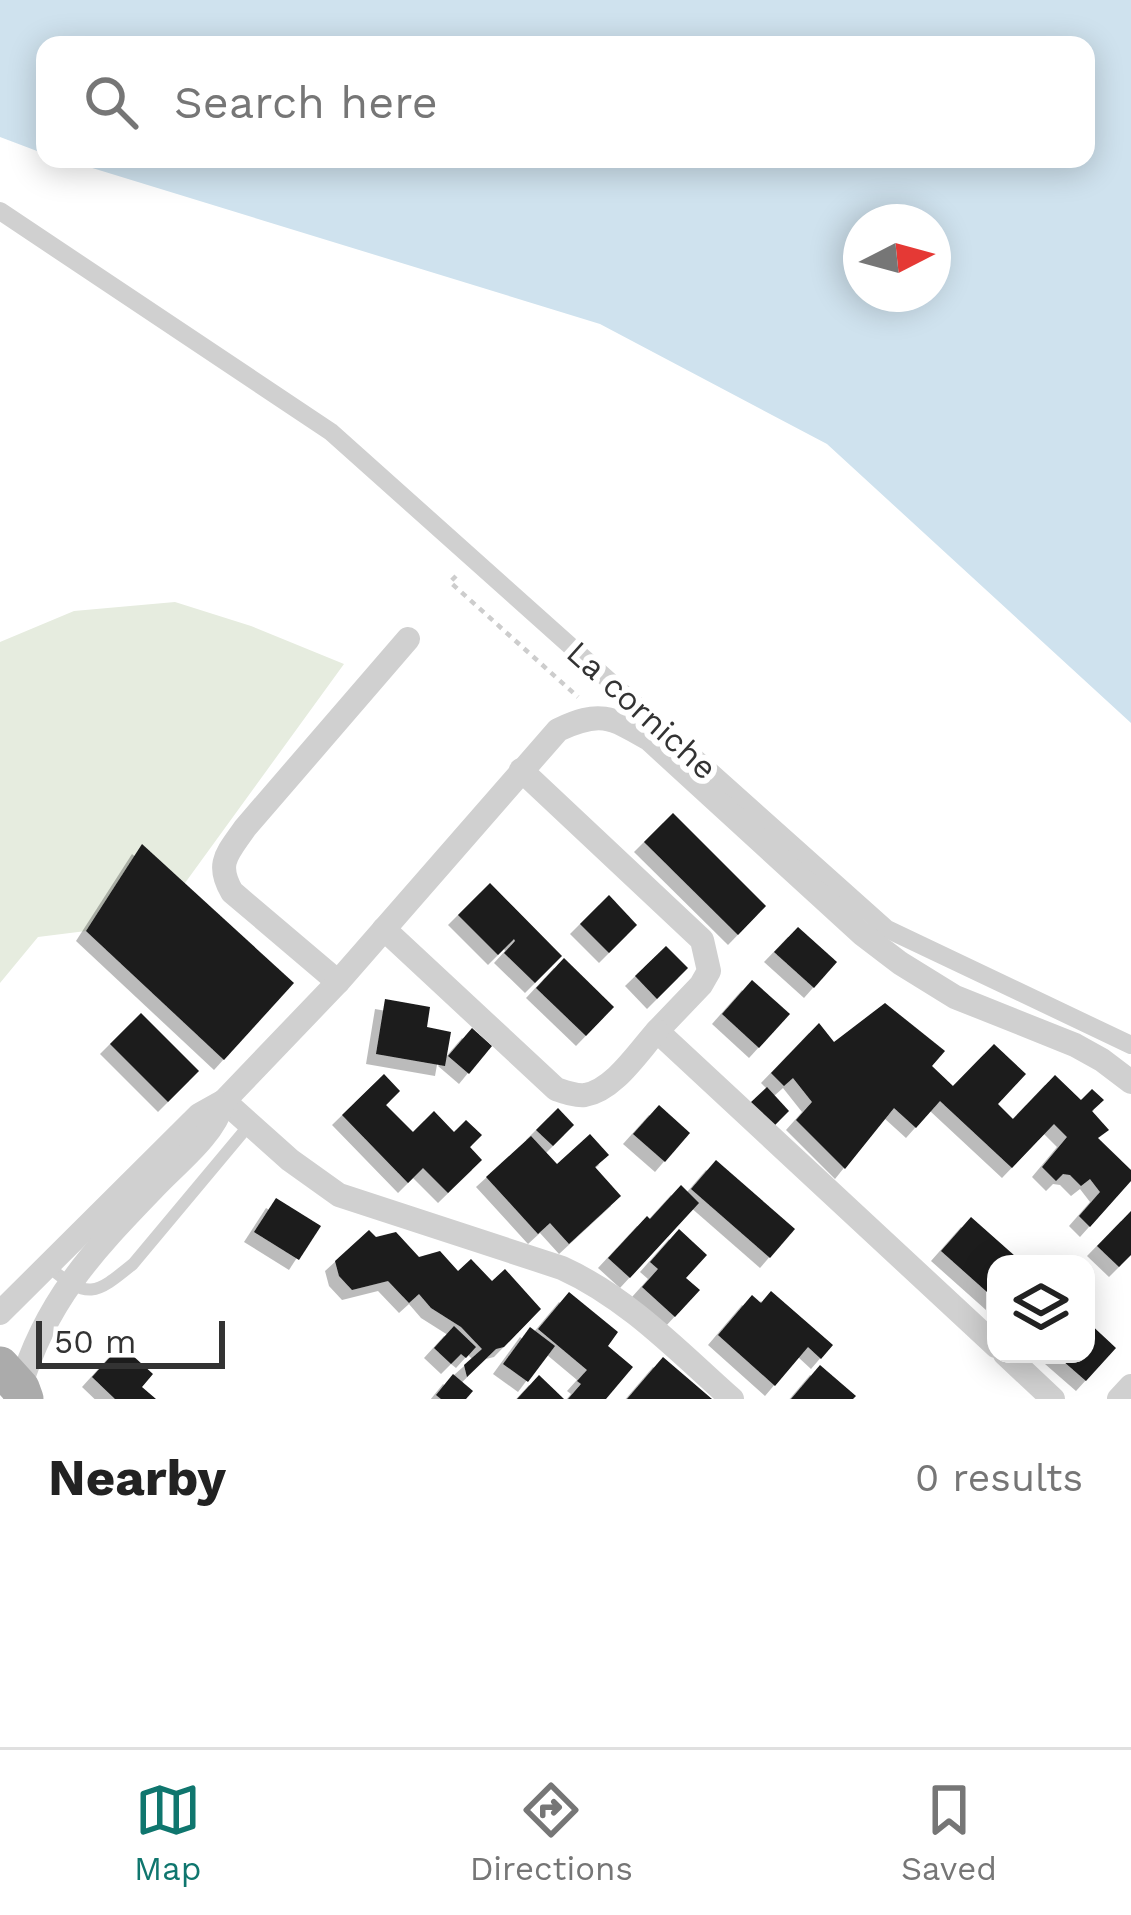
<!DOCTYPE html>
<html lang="en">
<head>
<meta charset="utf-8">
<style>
	:root { --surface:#fff; --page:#f2f2f2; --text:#222; --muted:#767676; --line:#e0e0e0; --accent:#0f766e }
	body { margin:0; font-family:"Work Sans",sans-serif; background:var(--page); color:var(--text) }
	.controls { position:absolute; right:36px; bottom:36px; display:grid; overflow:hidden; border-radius:24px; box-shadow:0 6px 30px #0003 }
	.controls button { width:108px; height:108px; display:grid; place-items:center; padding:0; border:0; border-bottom:3px solid var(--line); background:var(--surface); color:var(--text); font:60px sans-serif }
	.compass { position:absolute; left:843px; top:204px; width:108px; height:108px; border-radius:50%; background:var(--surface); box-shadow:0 6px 30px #0003; rotate:84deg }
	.scale { position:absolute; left:36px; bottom:30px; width:189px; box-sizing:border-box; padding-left:12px; border:6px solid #333; border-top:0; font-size:33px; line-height:42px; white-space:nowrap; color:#333; -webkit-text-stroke:9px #fff; paint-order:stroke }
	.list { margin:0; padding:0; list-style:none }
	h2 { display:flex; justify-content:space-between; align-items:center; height:156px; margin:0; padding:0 48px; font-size:51px }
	h2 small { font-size:39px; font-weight:400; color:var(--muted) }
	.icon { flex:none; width:66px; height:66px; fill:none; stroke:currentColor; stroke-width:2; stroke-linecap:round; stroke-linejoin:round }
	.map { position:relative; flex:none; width:1131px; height:1399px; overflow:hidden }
	.search { position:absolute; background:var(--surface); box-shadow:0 6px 30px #0003; left:36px; right:36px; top:36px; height:132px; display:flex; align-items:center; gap:30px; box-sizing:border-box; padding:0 42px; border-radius:24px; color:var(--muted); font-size:45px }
	.sheet { height:348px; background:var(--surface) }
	nav { display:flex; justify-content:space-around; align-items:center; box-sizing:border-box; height:168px; border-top:3px solid var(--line); background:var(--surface); font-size:33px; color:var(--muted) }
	nav a { display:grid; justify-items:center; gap:6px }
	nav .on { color:var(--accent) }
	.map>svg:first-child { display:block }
</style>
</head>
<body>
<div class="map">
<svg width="1131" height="1399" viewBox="0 0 1131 1399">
	<defs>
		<filter id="shadow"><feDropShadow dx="-10" dy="10" stdDeviation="0" flood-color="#0004"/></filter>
	</defs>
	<rect width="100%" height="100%" fill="#fff"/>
	<polygon fill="#e6ecdf" points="175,602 251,626 344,664 185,883 142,845 86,931 38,937 0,983 0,642 74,611"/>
	<path fill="#cfe2ee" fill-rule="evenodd" d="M0,0H1131V723L827,444L600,324L63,159H1086V45H45V154L0,137ZM861,222H933V294H861Z"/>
	<g fill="#1a1a1a" filter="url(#shadow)">
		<polygon points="673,813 766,906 738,935 644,842"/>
		<polygon points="142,844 294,983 224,1060 86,931"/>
		<polygon points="490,883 562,956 535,983 504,953 515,941 514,939 498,955 458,915"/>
		<polygon points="609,895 637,925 609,953 580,924"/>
		<polygon points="798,927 837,962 814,988 774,952"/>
		<polygon points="666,946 688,968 657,999 635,976"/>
		<polygon points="564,958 614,1007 586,1036 536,988"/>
		<polygon points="752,980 790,1014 759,1048 722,1014"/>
		<polygon points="385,999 430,1007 427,1027 451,1032 445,1066 376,1054"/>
		<polygon points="885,1003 945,1051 932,1066 953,1086 994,1044 1026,1074 998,1104 1013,1119 1055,1075 1081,1100 1092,1089 1104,1100 1092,1111 1109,1130 1098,1138 1131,1170 1131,1181 1090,1227 1079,1216 1100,1192 1090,1179 1081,1186 1070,1175 1063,1174 1056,1181 1042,1167 1067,1137 1054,1124 1012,1168 940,1101 916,1128 894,1108 845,1169 796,1120 812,1102 793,1078 784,1086 771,1073 819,1023 834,1042"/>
		<polygon points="141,1013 199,1071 168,1102 110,1044"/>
		<polygon points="472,1028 492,1046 469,1074 448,1056"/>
		<polygon points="384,1074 400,1091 386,1105 413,1132 434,1111 454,1132 466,1120 482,1135 470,1147 482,1160 448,1193 423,1168 408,1183 342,1115"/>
		<polygon points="767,1087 789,1111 772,1128 750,1103"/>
		<polygon points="659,1105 690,1133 665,1162 633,1134"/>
		<polygon points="558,1108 574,1125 553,1146 536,1130"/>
		<polygon points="590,1134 609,1155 595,1167 621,1196 569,1244 550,1223 538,1234 486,1177 531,1136 557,1164"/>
		<polygon points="716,1160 795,1229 770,1258 691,1189"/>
		<polygon points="681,1185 699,1203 630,1278 608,1258 647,1216 650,1219"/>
		<polygon points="276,1198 321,1226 299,1260 254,1232"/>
		<polygon points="1131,1211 1131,1255 1119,1267 1097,1246"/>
		<polygon points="971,1217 1024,1264 996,1264 996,1300 941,1251"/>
		<polygon points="679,1229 707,1255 686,1278 700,1290 675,1317 642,1287 658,1269 650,1262"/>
		<polygon points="369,1230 376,1237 396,1232 419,1257 440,1251 458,1271 471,1259 492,1281 505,1269 541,1309 504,1347 496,1349 467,1377 464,1365 482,1349 461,1327 431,1308 419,1294 409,1303 388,1281 352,1290 339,1276 335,1261"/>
		<polygon points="771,1291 833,1345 821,1359 808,1347 775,1386 718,1335 752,1295 761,1303"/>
		<polygon points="569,1292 618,1332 608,1346 633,1367 606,1399 568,1399 581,1384 577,1381 587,1370 538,1329"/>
		<polygon points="1086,1320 1116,1348 1086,1381 1055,1354 1086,1354"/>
		<polygon points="454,1326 476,1347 466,1358 461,1354 451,1364 434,1348"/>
		<polygon points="530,1327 555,1346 528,1382 503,1364"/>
		<polygon points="121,1345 153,1374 142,1387 156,1399 115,1399 92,1377"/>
		<polygon points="663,1357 712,1399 627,1399"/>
		<polygon points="820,1365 856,1396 853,1399 791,1399"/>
		<polygon points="453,1374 473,1391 466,1399 441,1399 436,1395"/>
		<polygon points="539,1375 564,1399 517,1399"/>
	</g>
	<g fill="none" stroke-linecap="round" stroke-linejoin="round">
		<polyline stroke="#cdcdcd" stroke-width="4.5" stroke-dasharray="6 6" stroke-linecap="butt" points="456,576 450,582 578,697"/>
		<path stroke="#d0d0d0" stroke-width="12" d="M49,1267C88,1300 95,1295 133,1264L250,1124"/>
		<polyline stroke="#d0d0d0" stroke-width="18" points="0,211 331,432 887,929 1131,1045"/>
		<g stroke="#d0d0d0" stroke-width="24">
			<polyline points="521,770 702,940 709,971 701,985 657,1031 996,1346"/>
			<path d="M384,929L556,1089C565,1092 575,1096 585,1095C614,1090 638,1052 657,1031"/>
			<path d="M338,982L232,892C215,863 228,853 245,828L408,639"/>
			<path d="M224,1101L290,1160L339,1195L562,1268C628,1298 678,1351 732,1399"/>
			<path d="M0,1313L199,1115L224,1101L338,982L558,730C600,710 611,717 649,739L862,934L900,963L955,997L1075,1045L1102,1060L1131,1082"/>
			<polyline points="1005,1354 1053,1399"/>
			<path d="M20,1388C45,1302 92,1252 153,1189C176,1164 213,1137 223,1103"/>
			<polyline points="1119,1399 1131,1386"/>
		</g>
		<polyline stroke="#ababab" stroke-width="39" points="0,1366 20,1388 24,1399"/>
	</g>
	<g text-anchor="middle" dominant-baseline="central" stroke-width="12" stroke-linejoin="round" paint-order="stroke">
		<g font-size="33" fill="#333" stroke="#fff">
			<text transform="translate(642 710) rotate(42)">La corniche</text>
		</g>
	</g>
</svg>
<div class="controls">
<button><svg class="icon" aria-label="layers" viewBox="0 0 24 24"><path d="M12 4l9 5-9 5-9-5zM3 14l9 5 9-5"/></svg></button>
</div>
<svg class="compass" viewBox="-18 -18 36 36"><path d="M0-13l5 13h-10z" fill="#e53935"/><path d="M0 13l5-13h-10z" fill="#767676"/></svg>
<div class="scale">50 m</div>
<div class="search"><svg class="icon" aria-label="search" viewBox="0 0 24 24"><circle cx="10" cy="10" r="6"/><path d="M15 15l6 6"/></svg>Search here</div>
</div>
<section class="sheet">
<h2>Nearby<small>0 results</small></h2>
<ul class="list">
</ul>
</section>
<nav>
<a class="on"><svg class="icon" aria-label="map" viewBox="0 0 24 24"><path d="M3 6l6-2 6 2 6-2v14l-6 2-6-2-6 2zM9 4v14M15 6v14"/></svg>Map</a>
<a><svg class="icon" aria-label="directions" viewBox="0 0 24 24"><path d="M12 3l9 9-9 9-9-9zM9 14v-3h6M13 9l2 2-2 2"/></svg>Directions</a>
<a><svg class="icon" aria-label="saved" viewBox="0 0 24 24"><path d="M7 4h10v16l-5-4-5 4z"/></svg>Saved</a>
</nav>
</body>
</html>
